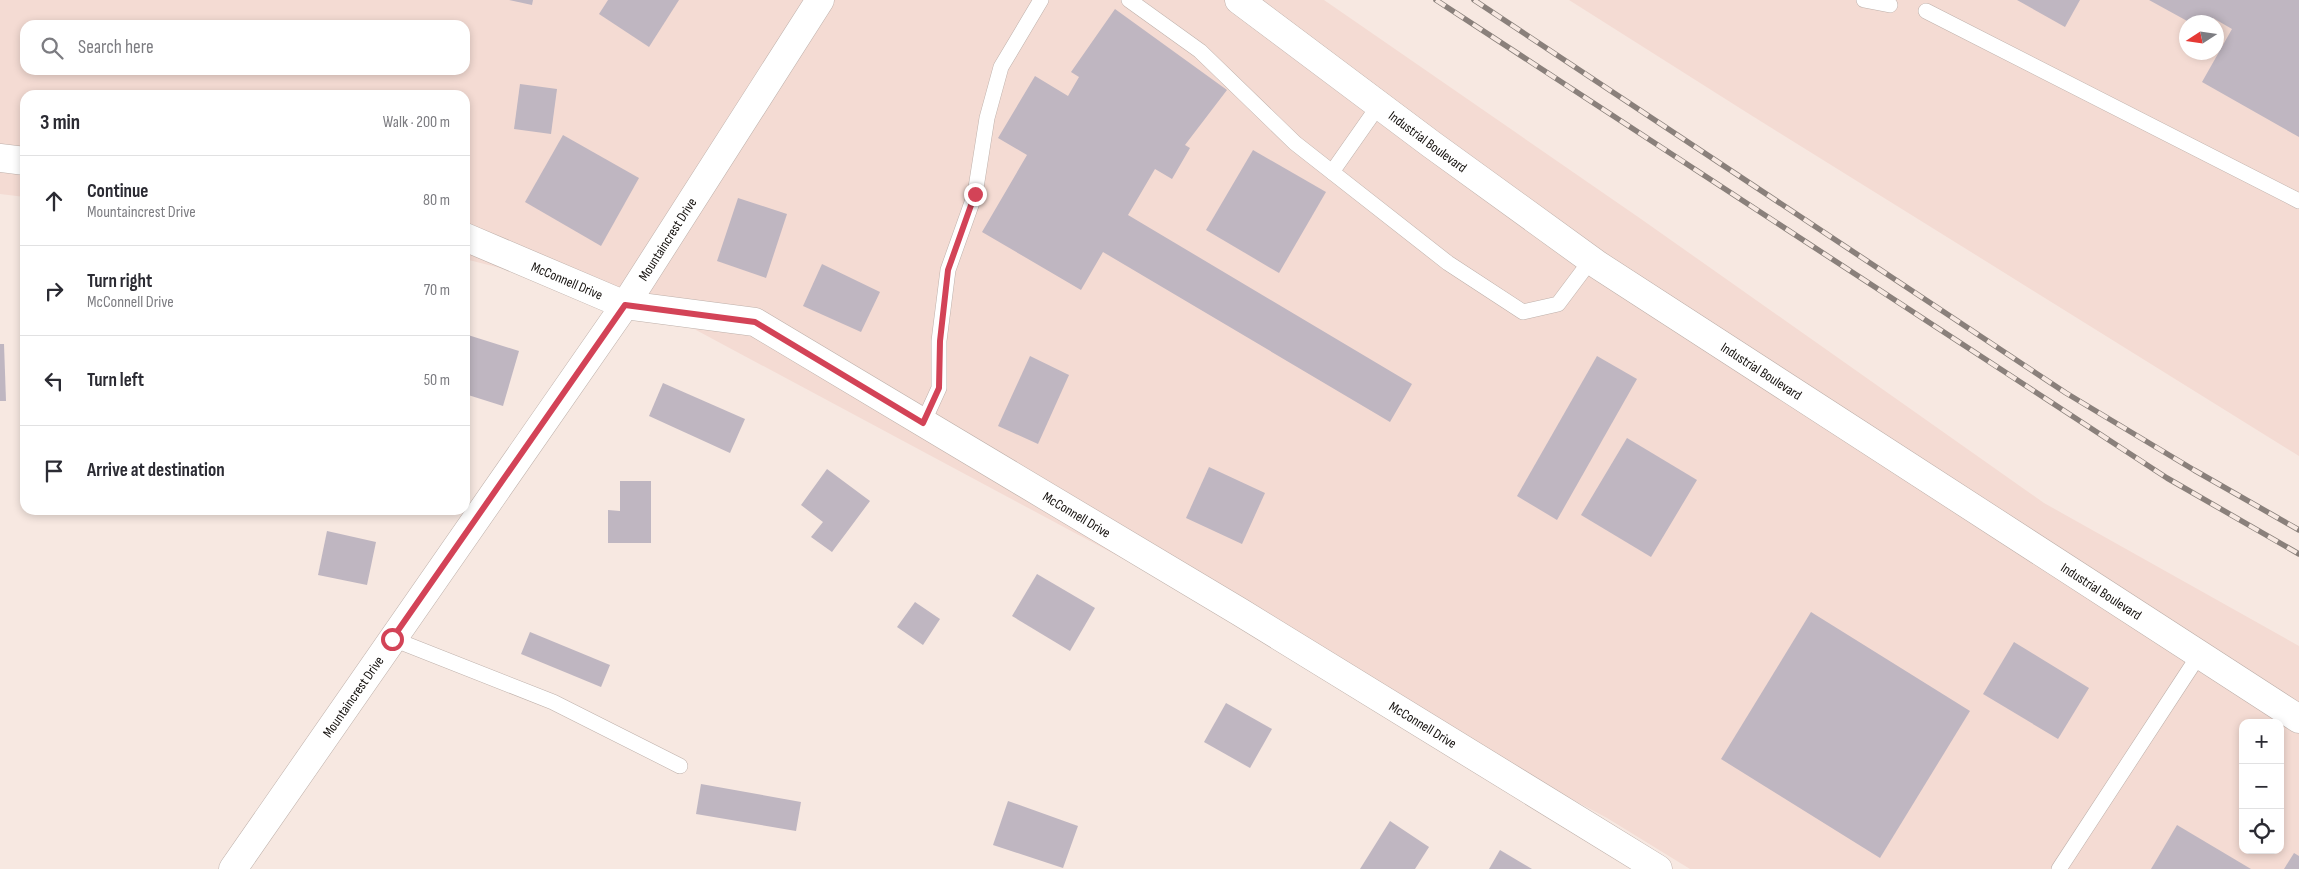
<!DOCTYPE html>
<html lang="en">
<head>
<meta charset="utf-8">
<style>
	:root { --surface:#fff; --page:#f2f2f3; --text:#2b2b33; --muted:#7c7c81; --line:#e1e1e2 }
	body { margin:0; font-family:"Sofia Sans Condensed",sans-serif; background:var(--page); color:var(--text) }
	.controls { position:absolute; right:15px; bottom:15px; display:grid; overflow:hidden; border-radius:10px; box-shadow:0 2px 8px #0003 }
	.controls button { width:45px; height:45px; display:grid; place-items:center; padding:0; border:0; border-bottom:1px solid var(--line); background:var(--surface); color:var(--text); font:25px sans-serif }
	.compass { position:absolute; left:2179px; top:15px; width:45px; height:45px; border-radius:50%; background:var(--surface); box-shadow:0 2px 8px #0003; rotate:258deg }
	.stop { position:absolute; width:15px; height:15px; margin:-11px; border:4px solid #d34357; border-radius:50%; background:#fff }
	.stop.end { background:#d34357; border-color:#fff; box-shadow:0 1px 5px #0008 }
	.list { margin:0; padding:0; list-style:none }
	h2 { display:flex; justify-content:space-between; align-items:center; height:65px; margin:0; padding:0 20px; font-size:21px }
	h2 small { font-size:16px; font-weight:400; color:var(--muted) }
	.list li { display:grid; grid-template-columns:32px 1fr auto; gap:15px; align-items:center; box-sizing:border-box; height:90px; padding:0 20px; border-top:1px solid var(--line) }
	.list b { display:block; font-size:19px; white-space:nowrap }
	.list p { margin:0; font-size:16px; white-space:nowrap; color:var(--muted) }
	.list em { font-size:16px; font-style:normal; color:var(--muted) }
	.icon { flex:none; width:28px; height:28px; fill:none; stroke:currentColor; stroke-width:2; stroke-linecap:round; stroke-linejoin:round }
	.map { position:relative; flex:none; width:2299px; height:869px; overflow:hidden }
	.search { position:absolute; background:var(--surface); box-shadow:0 2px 8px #0003; left:20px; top:20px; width:450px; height:55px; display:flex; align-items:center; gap:12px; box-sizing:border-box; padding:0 18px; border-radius:15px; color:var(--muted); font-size:19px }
	.panel { position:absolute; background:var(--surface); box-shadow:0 2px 8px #0003; left:20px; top:90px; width:450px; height:425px; border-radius:15px }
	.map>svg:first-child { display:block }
</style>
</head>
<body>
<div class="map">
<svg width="2299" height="869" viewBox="0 0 2299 869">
	<rect width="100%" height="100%" fill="#f7e8e1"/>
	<g fill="#f4dbd3" fill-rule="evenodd">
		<path d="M0,0H1324L1641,219L2044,503L2299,646V869H1690L1607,818L655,308L465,259V95H25V197L0,194ZM25,25H465V70H25ZM2243,723H2280V850H2243Z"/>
		<path d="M1569,0H2299V456L1746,112ZM2186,22H2216V52H2186Z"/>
	</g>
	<g fill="#bfb6c1">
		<polygon points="509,0 533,0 532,5"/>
		<polygon points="608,0 679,0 649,47 599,14"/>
		<polygon points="2017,0 2080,0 2065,27"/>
		<polygon points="2149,0 2299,0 2299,137 2202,82 2232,29 2213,18 2211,22 2189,22"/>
		<polygon points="1115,9 1227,90 1185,145 1190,148 1172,179 1155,169 1128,215 1412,384 1390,422 1103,252 1081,290 982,232 1027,155 998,138 1035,76 1068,96 1079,77 1071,72"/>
		<polygon points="520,84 557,89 551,134 514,129"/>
		<polygon points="563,135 639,178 601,246 525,202"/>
		<polygon points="1253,150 1326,192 1279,273 1206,230"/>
		<polygon points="738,198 787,214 766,278 717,261"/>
		<polygon points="822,264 880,292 861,332 803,306"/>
		<polygon points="468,335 519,351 503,406 465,394 465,346"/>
		<polygon points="0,344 4,344 6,401 0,401"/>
		<polygon points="1030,356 1069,375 1038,444 998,426"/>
		<polygon points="1597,356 1637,379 1557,520 1517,496"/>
		<polygon points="663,383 745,419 730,453 649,416"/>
		<polygon points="1627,438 1697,480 1651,557 1581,515"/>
		<polygon points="1209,467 1265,493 1242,544 1186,518"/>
		<polygon points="827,469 870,501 832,552 811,537 823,522 801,505"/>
		<polygon points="620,481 651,481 651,543 608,543 608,510 620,511"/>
		<polygon points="327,531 376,542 367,585 318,575"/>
		<polygon points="1037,574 1095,608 1070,651 1012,616"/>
		<polygon points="915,602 940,619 923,645 897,627"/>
		<polygon points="1811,612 1970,711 1880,858 1721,759"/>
		<polygon points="530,632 610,665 601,687 521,654"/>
		<polygon points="2014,642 2089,688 2058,739 1983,694"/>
		<polygon points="1226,703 1272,729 1250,768 1204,742"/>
		<polygon points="701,784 801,802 796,831 696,814"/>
		<polygon points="1008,801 1078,826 1063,868 993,845"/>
		<polygon points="1390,821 1429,847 1415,869 1360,869"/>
		<polygon points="2177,825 2251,869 2151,869"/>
		<polygon points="1500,850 1532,869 1489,869"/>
		<polygon points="2294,853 2299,856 2299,869 2284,869"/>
	</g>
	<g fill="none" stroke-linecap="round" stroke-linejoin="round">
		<g stroke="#beb0aa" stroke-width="16">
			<g id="service">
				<polyline points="1129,0 1200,51 1295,143 1448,263 1523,312 1558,304 1591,260"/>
				<polyline points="1864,0 1890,5"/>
				<polyline points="1926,11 2299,201"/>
				<polyline points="1332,172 1379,105"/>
				<polyline points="923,423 939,388 939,341 948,270 975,194 987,118 1001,67 1041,0"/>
				<polyline points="393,639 553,702 680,766"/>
				<polyline points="2059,869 2199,655"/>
			</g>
		</g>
		<g stroke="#beb0aa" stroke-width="29">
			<g id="minor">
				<polyline points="0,158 25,161"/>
				<path id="s1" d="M465,237L625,305L755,322L1240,612L1658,869"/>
				<path id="s2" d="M233,869L625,305L820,0"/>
			</g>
		</g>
		<g stroke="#beb0aa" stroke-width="29">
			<g id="tertiary">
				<path id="s3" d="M1239,0L1431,144L1598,265L2299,719"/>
			</g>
		</g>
		<use href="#service" stroke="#fff" stroke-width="15"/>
		<use href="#minor" stroke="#fff" stroke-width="28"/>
		<use href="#tertiary" stroke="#fff" stroke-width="28"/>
		<g stroke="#8a807b" stroke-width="5.5">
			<g id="rail">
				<polyline points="1436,0 2167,478 2299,554"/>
				<polyline points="1474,0 2066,393 2194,470 2299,530"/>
			</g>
		</g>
		<use href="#rail" stroke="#f7e8e1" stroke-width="4" stroke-dasharray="11" stroke-linecap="butt"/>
	</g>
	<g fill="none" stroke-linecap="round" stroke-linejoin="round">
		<polyline stroke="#d34357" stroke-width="6" points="392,639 625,305 755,322 923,423 939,388 940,341 948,270 975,194"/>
	</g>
	<g text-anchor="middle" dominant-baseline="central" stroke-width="4" stroke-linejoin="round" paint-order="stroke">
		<g font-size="14" fill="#130f0c" stroke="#f7e8e1">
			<text stroke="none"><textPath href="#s3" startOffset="236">Industrial Boulevard</textPath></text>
			<text stroke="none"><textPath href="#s2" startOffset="765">Mountaincrest Drive</textPath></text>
			<text stroke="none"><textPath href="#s1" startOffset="111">McConnell Drive</textPath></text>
			<text stroke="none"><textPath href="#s3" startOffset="641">Industrial Boulevard</textPath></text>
			<text stroke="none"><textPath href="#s1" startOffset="680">McConnell Drive</textPath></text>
			<text stroke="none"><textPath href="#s3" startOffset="1046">Industrial Boulevard</textPath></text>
			<text stroke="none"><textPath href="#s2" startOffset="210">Mountaincrest Drive</textPath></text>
			<text stroke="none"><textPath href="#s1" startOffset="1085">McConnell Drive</textPath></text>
		</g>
	</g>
</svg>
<div class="controls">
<button>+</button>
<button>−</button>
<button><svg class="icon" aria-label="locate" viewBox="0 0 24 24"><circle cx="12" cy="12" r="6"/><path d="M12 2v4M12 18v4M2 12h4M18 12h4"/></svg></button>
</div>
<svg class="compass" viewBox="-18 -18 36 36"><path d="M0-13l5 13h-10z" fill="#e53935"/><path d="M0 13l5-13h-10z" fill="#7c7c81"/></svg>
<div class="stop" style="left:392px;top:639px"></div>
<div class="stop end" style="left:975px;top:194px"></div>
<div class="search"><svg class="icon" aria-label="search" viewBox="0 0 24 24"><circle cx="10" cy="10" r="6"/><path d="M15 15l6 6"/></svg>Search here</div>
<section class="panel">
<h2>3 min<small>Walk · 200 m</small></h2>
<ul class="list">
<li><svg class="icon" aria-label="ahead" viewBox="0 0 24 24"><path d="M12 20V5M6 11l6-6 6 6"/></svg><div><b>Continue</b><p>Mountaincrest Drive</p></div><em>80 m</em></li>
<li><svg class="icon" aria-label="right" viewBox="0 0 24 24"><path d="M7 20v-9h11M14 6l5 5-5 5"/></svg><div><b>Turn right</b><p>McConnell Drive</p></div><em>70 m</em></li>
<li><svg class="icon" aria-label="left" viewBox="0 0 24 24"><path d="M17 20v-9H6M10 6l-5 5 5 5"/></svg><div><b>Turn left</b></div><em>50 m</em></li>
<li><svg class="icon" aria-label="arrive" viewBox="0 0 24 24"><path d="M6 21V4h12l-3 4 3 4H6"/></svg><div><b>Arrive at destination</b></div></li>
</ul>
</section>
</div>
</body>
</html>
